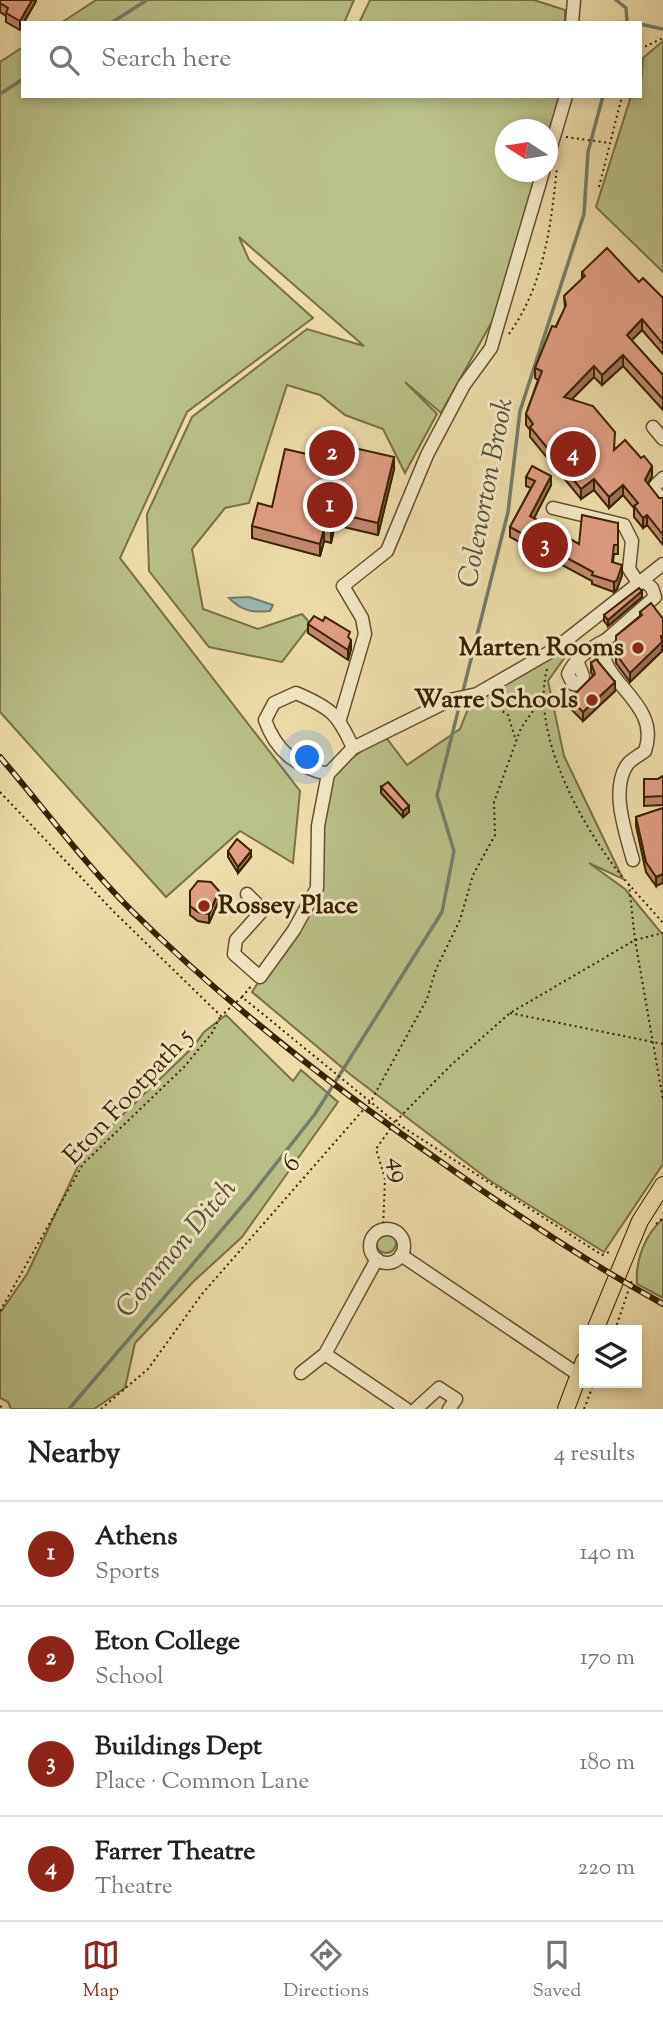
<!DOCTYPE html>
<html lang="en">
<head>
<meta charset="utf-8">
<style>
	:root { --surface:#fff; --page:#f6f6f6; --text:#222; --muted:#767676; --line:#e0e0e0; --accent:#8f2418 }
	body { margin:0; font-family:"Sorts Mill Goudy",serif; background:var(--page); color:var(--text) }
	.controls { position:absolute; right:21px; bottom:21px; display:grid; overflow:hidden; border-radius:0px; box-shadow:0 4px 10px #0003 }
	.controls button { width:63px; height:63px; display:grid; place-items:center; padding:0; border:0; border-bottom:2px solid var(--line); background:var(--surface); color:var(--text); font:35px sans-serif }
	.compass { position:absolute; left:495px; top:119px; width:63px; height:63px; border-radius:50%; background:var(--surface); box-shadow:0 4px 10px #0003; rotate:282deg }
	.you { position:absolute; left:308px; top:758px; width:24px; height:24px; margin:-18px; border:5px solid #fff; border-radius:50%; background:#1a73e8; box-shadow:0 0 0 10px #1a73e833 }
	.badge { display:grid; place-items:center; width:46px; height:46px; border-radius:50%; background:var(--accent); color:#fff; font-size:23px; font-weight:700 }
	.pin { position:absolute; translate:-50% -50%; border:4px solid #fff; box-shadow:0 2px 7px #0006 }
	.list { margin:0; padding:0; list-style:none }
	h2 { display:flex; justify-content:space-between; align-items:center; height:91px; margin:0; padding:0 28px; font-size:30px }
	h2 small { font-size:23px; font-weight:400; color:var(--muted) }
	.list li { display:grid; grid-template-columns:46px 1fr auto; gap:21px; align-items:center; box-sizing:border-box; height:105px; padding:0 28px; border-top:2px solid var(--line) }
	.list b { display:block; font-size:26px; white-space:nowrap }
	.list p { margin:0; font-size:23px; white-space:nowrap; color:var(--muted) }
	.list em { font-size:23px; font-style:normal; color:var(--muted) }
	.icon { flex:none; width:38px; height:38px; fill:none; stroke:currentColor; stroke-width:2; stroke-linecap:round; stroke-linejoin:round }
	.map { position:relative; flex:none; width:663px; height:1409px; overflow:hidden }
	.search { position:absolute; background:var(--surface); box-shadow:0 4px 10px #0003; left:21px; right:21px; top:21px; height:77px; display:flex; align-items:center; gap:18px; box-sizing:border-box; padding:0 24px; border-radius:0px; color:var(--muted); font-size:26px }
	.sheet { height:511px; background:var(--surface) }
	nav { display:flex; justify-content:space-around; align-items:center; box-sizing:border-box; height:98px; border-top:2px solid var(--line); background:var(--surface); font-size:19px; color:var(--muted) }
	nav a { display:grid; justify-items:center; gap:4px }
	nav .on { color:var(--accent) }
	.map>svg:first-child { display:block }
</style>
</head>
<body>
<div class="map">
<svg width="663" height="1409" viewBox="0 0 663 1409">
	<rect width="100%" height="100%" fill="#efdeab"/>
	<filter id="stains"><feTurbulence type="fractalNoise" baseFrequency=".00286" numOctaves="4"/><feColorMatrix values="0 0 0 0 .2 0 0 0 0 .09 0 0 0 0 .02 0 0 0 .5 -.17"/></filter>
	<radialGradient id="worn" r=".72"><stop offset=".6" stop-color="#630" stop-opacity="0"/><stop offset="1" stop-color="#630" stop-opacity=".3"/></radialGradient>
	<g fill="#bac188" stroke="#7a7144" stroke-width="2">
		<polygon points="96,0 354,0 344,23 61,23"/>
		<polygon points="370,0 534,0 565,10 565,23 359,23"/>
		<polygon points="663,41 663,272 596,207 631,96 640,96 643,58"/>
		<polygon points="23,47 23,96 559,96 548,137 548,130 505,130 505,172 537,172 494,318 441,413 405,382 437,414 405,473 383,429 345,415 320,395 287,385 249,503 225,508 192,549 203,609 258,629 302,614 311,624 282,662 209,647 149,571 147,514 192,417 307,329 364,346 239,237 249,260 313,318 187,412 120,558 300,791 293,863 240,831 166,897 0,712 0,62"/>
		<polygon points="569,644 570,650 548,681 564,756 623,879 589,863 625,889 663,935 663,1164 604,1252 489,1180 351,1075 252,992 317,892 320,842 332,779 349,760 384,735 407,765 460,729 471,701"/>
		<polygon points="226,1015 293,1081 301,1070 338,1102 242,1237 194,1281 135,1343 125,1388 94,1409 11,1409 8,1402 0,1398 0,1313 27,1274 85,1151 193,1047 204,1032"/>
		<path d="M663,1219V1298L637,1284C635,1261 645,1234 663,1219Z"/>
		<circle cx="386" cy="1243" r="10"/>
	</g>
	<path fill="#9dbab3" stroke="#757d6b" stroke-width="2" d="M249,597L273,605L270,611C252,613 242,611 229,598Z"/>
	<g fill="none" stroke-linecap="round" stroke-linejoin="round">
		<g stroke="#757d6b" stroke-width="3.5">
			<polyline points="616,0 626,8 627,21"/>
			<polyline points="111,23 147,0"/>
			<polyline points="625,23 634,23"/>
			<polyline points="640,24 663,29"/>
			<polyline points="0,94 23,79"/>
			<polyline points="462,695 508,512 520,411 584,214 588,152 603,96"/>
			<polyline points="69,1409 249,1198 315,1114 442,912 454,851 437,795 460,703"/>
		</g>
		<g stroke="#66502b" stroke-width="15">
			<g id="minor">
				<polyline points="572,23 574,0"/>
				<polyline points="548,157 566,96"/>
				<polyline points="653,427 663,439"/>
				<polyline points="663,478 653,488 663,501"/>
				<polyline points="553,508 624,525 632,541 629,569 639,584"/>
				<path d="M578,663L583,676L581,685L573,684L568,674C574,660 591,647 606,640"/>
				<polyline points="340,719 365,634 362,618 343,586 387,551 427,455 464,385 491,348 543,172"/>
				<path d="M353,748C338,714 331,708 296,693L274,703L265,720C276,751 296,767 328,774L353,748L450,700L477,694L555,649L663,564"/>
				<path d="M633,860C626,834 610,790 627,765C631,759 639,756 645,751C663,700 590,679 606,640L655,597L652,588L643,580"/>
				<polyline points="247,894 263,910 236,940 234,954 260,977 294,930 317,888 318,826 328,774"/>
				<circle cx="387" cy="1246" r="17"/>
				<polyline points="401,1255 579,1375"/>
				<polyline points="325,1354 406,1409"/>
				<polyline points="301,1373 325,1354 377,1259"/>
				<polyline points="416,1409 439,1388 456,1399 449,1409"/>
			</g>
		</g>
		<g stroke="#392100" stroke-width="18">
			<g id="major">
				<polyline points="595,1330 640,1221 663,1185"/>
				<polyline points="566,1409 584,1361"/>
			</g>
		</g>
		<g stroke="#392100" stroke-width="2" stroke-dasharray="2 3.5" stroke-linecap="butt">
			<polyline points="640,49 663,38"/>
			<polyline points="566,137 609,143"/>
			<polyline points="599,187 622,96"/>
			<path d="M509,334C544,285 551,226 557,167"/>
			<path d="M547,669C531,731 577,816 613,865C628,885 647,904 663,923"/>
			<polyline points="489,702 508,715 516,741"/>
			<polyline points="0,792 114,912 221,1016 242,997 395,1122 602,1255 611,1251"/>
			<polyline points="629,884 635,940 663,1100"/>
			<polyline points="242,997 252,985"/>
			<polyline points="510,1013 663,1044"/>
			<polyline points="656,1224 663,1218"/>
			<polyline points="383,1229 385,1179 376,1149 395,1122 451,1065 510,1013 635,940 663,933"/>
			<polyline points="0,1311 83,1164 185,1066 212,1033 220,1017"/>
			<polyline points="615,1330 632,1280"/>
			<polyline points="0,1406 5,1409"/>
			<polyline points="101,1409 148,1369 202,1294 371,1101 427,999 436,969 460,920 473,875 495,835 494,802 521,728 542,698"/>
			<polyline points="584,1409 594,1383"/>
		</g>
		<use href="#minor" stroke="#f5eac8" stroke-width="12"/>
		<use href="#major" stroke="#efdeab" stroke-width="16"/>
		<g stroke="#392100" stroke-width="6">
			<path id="rail" d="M0,757C43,807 84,863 131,910C227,1005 333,1087 444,1164C515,1214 587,1262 663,1304"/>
		</g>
		<use href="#rail" stroke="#f5eac8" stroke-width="3.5" stroke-dasharray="10" stroke-linecap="butt"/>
	</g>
	<g fill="#c28872" stroke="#392100" stroke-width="2">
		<polygon points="0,0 36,0 36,1 20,30 6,22 6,16 0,12"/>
		<polygon points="582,272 639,282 663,298 663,354 642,330 631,340 663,375 663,410 623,366 602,385 594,377 572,399 614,449 652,476 648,484 659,498 663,498 663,545 647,525 643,528 634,517 634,508 623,495 609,508 594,490 581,499 530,437 530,430 526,425 526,414 538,380 535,378 535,368 565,308 564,296 582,279"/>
		<polygon points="394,469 378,535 335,525 331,543 324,541 320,556 252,538 252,526 272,507"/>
		<polygon points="526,477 551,485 534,518 579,544 618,523 618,554 614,554 613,562 622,575 617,589 614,592 592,584 592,581 510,537 510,527 531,488 526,486"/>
		<polygon points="642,597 608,626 604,621 604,615"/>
		<polygon points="640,612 663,619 663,645 662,645 662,651 630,682 616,663 616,636 640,616"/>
		<polygon points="308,624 350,639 351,649 348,660 308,633"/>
		<polygon points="591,663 615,691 583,721 570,708 570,699 593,676 591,672"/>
		<polygon points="663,776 663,805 644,806 644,779 658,779"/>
		<polygon points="381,787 409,812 403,817 381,793"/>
		<polygon points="663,808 656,886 646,872 636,826 636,817"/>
		<polygon points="228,851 251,857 238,873 228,857"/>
		<polygon points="190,891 219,900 209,923 198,921 190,915"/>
	</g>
	<g fill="#9e6f5d" stroke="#392100" stroke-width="2">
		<polygon points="32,0 36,0 36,1 23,23 20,30 20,21"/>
		<polygon points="642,319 642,330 627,345 627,335"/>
		<polygon points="623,355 623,366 602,385 602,375"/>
		<polygon points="594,366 594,377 564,407 564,397"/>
		<polygon points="394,457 394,469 378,535 378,523"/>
		<polygon points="652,466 652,476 645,490 645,480"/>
		<polygon points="551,476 551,485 530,526 530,516"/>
		<polygon points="594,479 594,490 581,499 581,489"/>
		<polygon points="623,485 623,495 609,508 609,497"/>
		<polygon points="335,513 335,525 331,543 331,531"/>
		<polygon points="647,515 647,525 643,528 643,518"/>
		<polygon points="324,529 324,541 320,556 320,544"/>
		<polygon points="622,565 622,575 617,589 614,592 614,582"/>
		<polygon points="642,591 642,597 608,626 608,620"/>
		<polygon points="661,636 663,636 662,651 630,682 630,673"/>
		<polygon points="351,640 351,649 348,660 348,650"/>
		<polygon points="615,682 615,691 583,721 583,712"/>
		<polygon points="409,806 409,812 403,817 403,811"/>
		<polygon points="251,851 251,857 238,873 238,867"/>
		<polygon points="663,874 663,883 656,886 656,877"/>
		<polygon points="219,891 219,900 209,923 209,914"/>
	</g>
	<g fill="#e19e85" stroke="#392100" stroke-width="2">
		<polygon points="0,0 32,0 20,21 6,13 8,8 0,3"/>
		<polygon points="607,248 639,282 643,278 663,298 663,344 642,319 627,335 663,375 663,399 623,355 602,375 594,366 564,397 593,406 615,432 614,450 625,440 641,458 644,456 652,466 645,480 659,498 663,498 663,535 647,515 643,518 634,506 638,503 623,485 609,497 594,479 581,489 530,427 533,424 526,414 542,371 535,368 552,326 556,327 566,305 564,296 585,276 582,272"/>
		<polygon points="350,447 394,457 378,523 335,513 331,531 324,529 320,544 252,526 258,503 272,507 285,449 346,463"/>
		<polygon points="532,466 551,476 530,516 579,544 582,515 618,523 618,545 614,545 612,562 622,565 617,580 614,582 592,575 593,572 510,527 535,481 526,477"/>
		<polygon points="639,588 642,591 608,620 604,615"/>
		<polygon points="651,603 663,619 663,636 661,636 662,642 630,673 616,654 616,636 642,615 640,612"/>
		<polygon points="314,616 323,621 325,617 350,632 348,637 351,640 348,650 308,624"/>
		<polygon points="596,659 615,682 583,712 570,699 595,674 591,663"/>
		<polygon points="663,776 663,796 644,797 644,779 658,779"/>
		<polygon points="388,782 409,806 403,811 381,787"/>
		<polygon points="663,808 663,874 656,877 646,862 636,817"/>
		<polygon points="237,839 251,851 238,867 228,851"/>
		<polygon points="198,881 211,882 219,891 209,914 198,912 190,906 190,891"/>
	</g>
	<g fill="#8f2418" stroke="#f5eac8" stroke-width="2.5">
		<circle cx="638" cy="648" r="7"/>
		<circle cx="592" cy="700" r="7"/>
		<circle cx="204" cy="906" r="7"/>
	</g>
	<g text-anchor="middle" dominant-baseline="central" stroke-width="6" stroke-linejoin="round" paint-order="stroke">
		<g font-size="26" font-weight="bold" fill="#392100" stroke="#f5eac8" text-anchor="end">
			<text x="624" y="648">Marten Rooms</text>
			<text x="578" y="700">Warre Schools</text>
			<text x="218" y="906" text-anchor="start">Rossey Place</text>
		</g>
		<g font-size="26" fill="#392100" stroke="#f5eac8">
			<text transform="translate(129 1097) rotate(-47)">Eton Footpath 5</text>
			<text transform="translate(292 1164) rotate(-48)">6</text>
			<text transform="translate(398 1170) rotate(82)">49</text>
		</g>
		<g font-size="28" font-style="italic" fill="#574f36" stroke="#f5eac8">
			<text transform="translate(487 493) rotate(-79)">Colenorton Brook</text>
			<text transform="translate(177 1249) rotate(-50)">Common Ditch</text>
		</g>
	</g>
	<rect width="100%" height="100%" filter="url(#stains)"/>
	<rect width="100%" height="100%" fill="url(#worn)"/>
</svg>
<div class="controls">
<button><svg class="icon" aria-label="layers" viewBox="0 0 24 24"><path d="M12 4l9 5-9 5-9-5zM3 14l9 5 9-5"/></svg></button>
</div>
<svg class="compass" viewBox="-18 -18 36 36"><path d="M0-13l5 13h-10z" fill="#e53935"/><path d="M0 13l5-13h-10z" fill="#767676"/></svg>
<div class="you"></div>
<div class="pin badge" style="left:330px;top:505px">1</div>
<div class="pin badge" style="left:332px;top:453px">2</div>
<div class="pin badge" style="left:545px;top:545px">3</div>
<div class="pin badge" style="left:573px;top:454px">4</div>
<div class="search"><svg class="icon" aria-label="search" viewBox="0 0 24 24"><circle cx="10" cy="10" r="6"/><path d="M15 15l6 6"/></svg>Search here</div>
</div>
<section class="sheet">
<h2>Nearby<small>4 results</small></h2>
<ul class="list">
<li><span class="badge">1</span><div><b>Athens</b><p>Sports</p></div><em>140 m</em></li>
<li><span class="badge">2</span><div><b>Eton College</b><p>School</p></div><em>170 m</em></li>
<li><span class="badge">3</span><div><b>Buildings Dept</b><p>Place · Common Lane</p></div><em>180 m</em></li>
<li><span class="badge">4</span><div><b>Farrer Theatre</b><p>Theatre</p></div><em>220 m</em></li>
</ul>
</section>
<nav>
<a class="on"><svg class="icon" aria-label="map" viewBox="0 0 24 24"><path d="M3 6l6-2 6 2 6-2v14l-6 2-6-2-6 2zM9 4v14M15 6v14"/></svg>Map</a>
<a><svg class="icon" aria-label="directions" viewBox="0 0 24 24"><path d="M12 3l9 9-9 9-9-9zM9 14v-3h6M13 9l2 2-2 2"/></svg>Directions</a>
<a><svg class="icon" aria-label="saved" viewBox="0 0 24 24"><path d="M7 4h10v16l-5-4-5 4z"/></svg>Saved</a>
</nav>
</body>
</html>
